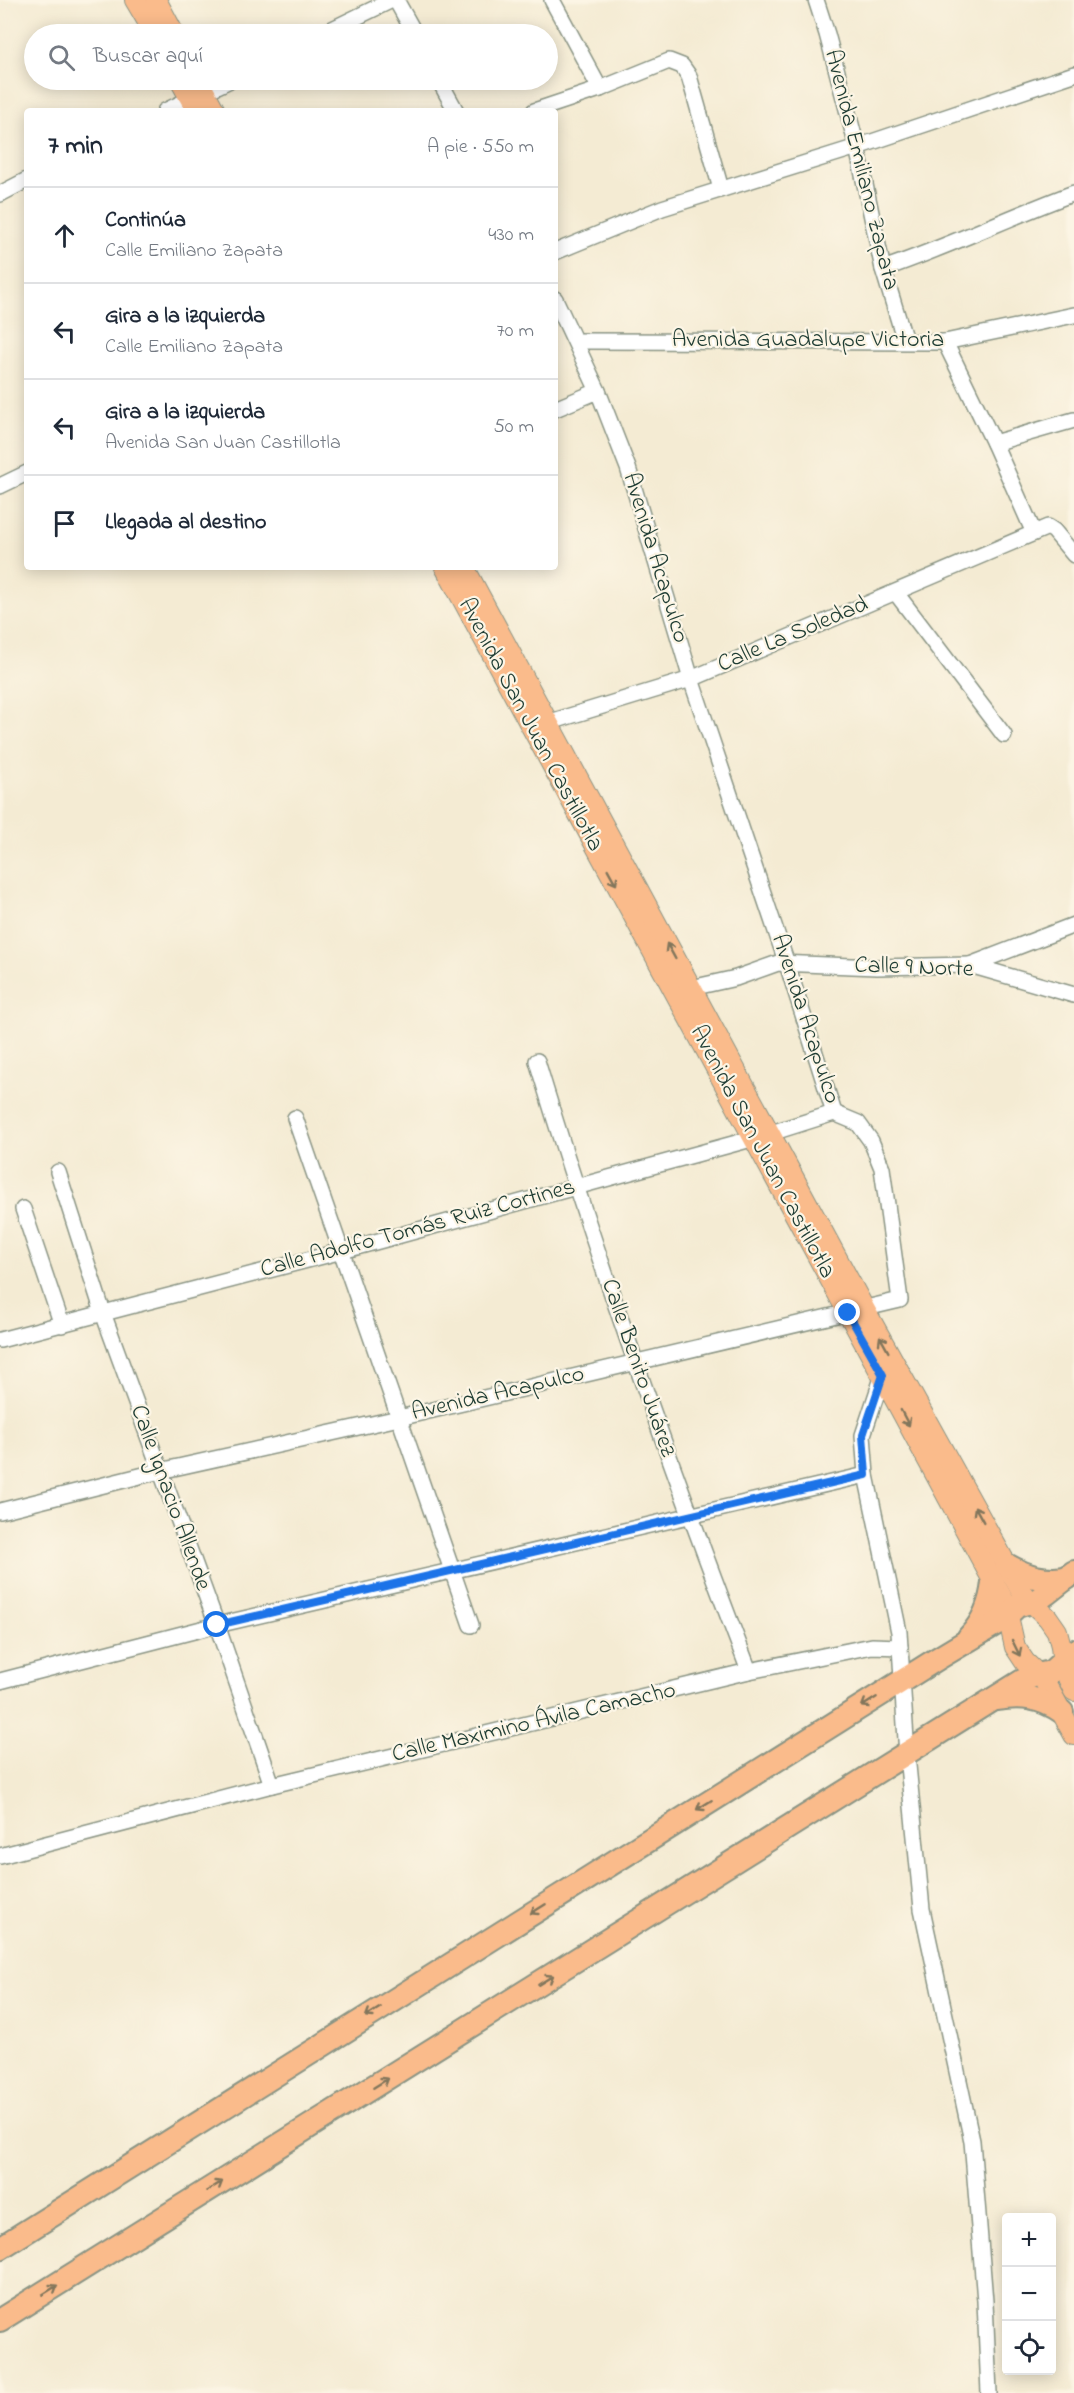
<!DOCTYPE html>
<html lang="es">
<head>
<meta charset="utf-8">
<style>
	:root { --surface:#fff; --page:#f6f6f7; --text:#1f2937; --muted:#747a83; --line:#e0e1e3 }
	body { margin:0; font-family:"Indie Flower",sans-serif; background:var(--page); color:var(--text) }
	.controls { position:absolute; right:18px; bottom:18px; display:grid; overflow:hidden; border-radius:6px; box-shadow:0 3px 15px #0003 }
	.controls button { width:54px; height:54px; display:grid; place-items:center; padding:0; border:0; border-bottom:2px solid var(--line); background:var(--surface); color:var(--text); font:30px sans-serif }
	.stop { position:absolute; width:18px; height:18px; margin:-14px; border:4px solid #1a73e8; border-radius:50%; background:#fff }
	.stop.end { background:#1a73e8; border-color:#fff; box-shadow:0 2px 6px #0008 }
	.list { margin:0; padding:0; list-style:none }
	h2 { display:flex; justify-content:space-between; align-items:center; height:78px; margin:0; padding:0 24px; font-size:26px }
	h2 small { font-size:20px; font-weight:400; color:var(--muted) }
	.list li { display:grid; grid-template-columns:39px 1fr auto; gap:18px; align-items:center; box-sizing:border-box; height:96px; padding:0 24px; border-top:2px solid var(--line) }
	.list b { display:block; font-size:22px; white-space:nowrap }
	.list p { margin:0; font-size:20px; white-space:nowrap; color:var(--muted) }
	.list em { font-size:20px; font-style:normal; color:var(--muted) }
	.icon { flex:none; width:33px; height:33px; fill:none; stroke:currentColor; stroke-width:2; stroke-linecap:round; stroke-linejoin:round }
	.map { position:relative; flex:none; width:1074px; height:2393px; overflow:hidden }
	.search { position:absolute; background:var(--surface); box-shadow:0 3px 15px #0003; left:24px; top:24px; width:534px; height:66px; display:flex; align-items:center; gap:15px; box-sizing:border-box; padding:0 21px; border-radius:33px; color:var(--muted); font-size:22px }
	.panel { position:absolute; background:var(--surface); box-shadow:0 3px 15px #0003; left:24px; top:108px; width:534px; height:462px; border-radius:6px }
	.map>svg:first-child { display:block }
</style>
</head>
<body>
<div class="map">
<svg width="1074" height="2393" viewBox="0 0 1074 2393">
	<rect width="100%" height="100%" fill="#fcf5e5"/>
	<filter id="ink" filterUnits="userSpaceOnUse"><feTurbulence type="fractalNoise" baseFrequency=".0167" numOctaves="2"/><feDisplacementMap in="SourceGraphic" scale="12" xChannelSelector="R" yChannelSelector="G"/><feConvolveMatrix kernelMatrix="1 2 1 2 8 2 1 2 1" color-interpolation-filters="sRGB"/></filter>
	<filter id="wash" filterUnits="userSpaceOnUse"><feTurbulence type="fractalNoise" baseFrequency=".008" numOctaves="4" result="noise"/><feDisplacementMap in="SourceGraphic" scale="24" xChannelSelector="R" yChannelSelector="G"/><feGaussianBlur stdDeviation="1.35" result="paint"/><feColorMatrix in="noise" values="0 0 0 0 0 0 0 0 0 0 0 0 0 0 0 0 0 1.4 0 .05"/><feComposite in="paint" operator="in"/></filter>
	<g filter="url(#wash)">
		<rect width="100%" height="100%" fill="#f4ebd3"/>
	</g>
	<g filter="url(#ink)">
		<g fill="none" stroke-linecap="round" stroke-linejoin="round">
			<g stroke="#8a9484" stroke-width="18">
				<g id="minor">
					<polyline points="396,0 415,34"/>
					<polyline points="552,0 600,89"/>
					<polyline points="816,0 827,34 857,147 883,269 905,341"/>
					<polyline points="322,34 392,0"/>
					<polyline points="439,80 456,111"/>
					<polyline points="165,111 230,80"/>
					<polyline points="534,111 600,89 669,61 682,66 689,76 721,189"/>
					<polyline points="0,194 27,180"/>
					<polyline points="555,252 662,208 857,147 1074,74"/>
					<path d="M883,269C948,247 1009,217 1074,193"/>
					<polyline points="555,299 598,391 628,468 691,679 787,964 834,1113"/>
					<polyline points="576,341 945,342 1074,315"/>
					<polyline points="945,342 994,443 1034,533"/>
					<polyline points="555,409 598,391"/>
					<polyline points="994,443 1074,420"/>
					<polyline points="0,486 27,473"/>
					<polyline points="896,593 1004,735"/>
					<polyline points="547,723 691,679 1048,527 1054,531 1074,555"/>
					<polyline points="970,965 1074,925"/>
					<polyline points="691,988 736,978 778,963 877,967 970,965 1074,995"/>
					<path d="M537,1061C599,1267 672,1470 749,1671"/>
					<polyline points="295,1118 471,1625"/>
					<polyline points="58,1172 103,1313 217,1625 272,1785"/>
					<polyline points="23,1209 62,1325"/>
					<polyline points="0,1340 342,1251 755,1138 834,1113"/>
					<polyline points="883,1375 863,1435 866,1475 899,1632 907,1755 922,1909 972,2141 985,2301 989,2393"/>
					<polyline points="0,1511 160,1471 399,1418 900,1300 882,1168 871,1141 858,1123 834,1113"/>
					<polyline points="0,1681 217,1625 866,1475"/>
					<polyline points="0,1856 272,1785 749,1671 872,1646 900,1647"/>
				</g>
			</g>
			<g stroke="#8a9484" stroke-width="22">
				<g id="major">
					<polyline points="135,0 155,34"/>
					<polyline points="156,0 174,34"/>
					<polyline points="180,80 197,111"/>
					<polyline points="198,80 215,111"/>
					<polyline points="445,567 1005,1603 1015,1647 1025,1662 1044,1680 1074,1735"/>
					<polyline points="464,567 865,1310 1020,1589 1027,1598 1048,1618 1057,1631 1061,1646 1063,1667 1074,1691"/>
				</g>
			</g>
			<g stroke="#8a9484" stroke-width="26">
				<g id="highway">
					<path d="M1007,1565C1028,1577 1044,1581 1067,1578"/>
					<path d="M969,1637C984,1621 991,1603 993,1582"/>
					<path d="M997,1699C1021,1695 1041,1697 1062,1712"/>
					<polyline points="0,2248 937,1659 1002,1620 1017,1606 1038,1600 1046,1594 1074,1572"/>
					<polyline points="0,2320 1022,1681 1033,1676 1051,1672 1074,1651"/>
				</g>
			</g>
			<use href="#minor" stroke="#fff" stroke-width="15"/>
			<use href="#major" stroke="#fabb8b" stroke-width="20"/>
			<use href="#highway" stroke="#fabb8b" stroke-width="22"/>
		</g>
		<defs><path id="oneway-shaft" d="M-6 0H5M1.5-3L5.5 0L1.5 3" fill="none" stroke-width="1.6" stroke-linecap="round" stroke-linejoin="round" transform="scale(1.5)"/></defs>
		<g stroke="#82765b">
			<use href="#oneway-shaft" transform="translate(612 877) rotate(61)"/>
			<use href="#oneway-shaft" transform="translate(671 951) rotate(-119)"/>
			<use href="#oneway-shaft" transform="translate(884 1344) rotate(-119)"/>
			<use href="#oneway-shaft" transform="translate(905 1418) rotate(62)"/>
			<use href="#oneway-shaft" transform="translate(979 1514) rotate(-119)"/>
			<use href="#oneway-shaft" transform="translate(1016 1648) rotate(64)"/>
			<use href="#oneway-shaft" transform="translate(869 1702) rotate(148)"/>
			<use href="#oneway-shaft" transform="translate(704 1805) rotate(148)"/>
			<use href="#oneway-shaft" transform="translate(538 1909) rotate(148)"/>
			<use href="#oneway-shaft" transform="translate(546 1980) rotate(-32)"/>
			<use href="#oneway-shaft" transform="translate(373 2012) rotate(148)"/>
			<use href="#oneway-shaft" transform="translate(381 2083) rotate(-32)"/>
			<use href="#oneway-shaft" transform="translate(215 2186) rotate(-32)"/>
			<use href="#oneway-shaft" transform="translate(50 2290) rotate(-32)"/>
		</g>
	</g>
	<g fill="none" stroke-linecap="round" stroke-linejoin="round" filter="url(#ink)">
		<polyline stroke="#1a73e8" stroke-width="8" points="217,1625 866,1475 863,1435 883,1375 848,1313"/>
	</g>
	<g text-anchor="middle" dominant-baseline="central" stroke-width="4.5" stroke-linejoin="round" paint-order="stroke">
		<g font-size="24" fill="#1f3d34" stroke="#fcf5e5">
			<text transform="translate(861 170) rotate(76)">Avenida Emiliano Zapata</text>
			<text x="808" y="340">Avenida Guadalupe Victoria</text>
			<text transform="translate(655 558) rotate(73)">Avenida Acapulco</text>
			<text transform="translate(793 635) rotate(-23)">Calle La Soledad</text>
			<text transform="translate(530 725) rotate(62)">Avenida San Juan Castillotla</text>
			<text transform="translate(914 968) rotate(2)">Calle 9 Norte</text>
			<text transform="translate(805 1019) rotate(72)">Avenida Acapulco</text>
			<text transform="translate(762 1152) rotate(62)">Avenida San Juan Castillotla</text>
			<text transform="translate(418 1229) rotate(-15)">Calle Adolfo Tomás Ruiz Cortines</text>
			<text transform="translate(638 1368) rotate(71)">Calle Benito Juárez</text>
			<text transform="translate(498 1394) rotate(-13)">Avenida Acapulco</text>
			<text transform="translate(170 1498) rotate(70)">Calle Ignacio Allende</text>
			<text transform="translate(534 1723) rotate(-13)">Calle Maximino Ávila Camacho</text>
		</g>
	</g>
</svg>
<div class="controls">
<button>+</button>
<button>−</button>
<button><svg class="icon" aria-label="locate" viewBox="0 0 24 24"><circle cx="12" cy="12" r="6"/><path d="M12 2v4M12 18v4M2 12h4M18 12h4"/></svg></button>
</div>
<div class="stop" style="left:217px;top:1625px"></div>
<div class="stop end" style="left:848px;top:1313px"></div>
<div class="search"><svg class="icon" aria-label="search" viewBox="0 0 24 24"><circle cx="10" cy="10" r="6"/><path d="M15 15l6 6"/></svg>Buscar aquí</div>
<section class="panel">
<h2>7 min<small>A pie · 550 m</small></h2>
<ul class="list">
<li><svg class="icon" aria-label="ahead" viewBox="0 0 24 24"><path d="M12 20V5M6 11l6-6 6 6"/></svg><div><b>Continúa</b><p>Calle Emiliano Zapata</p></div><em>430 m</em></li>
<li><svg class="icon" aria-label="left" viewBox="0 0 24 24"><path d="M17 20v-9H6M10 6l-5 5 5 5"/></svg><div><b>Gira a la izquierda</b><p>Calle Emiliano Zapata</p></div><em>70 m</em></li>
<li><svg class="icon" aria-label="left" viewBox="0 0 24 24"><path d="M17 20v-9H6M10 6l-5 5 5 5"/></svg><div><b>Gira a la izquierda</b><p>Avenida San Juan Castillotla</p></div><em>50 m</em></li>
<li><svg class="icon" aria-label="arrive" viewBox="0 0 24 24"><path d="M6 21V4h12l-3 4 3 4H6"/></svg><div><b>Llegada al destino</b></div></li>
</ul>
</section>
</div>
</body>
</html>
